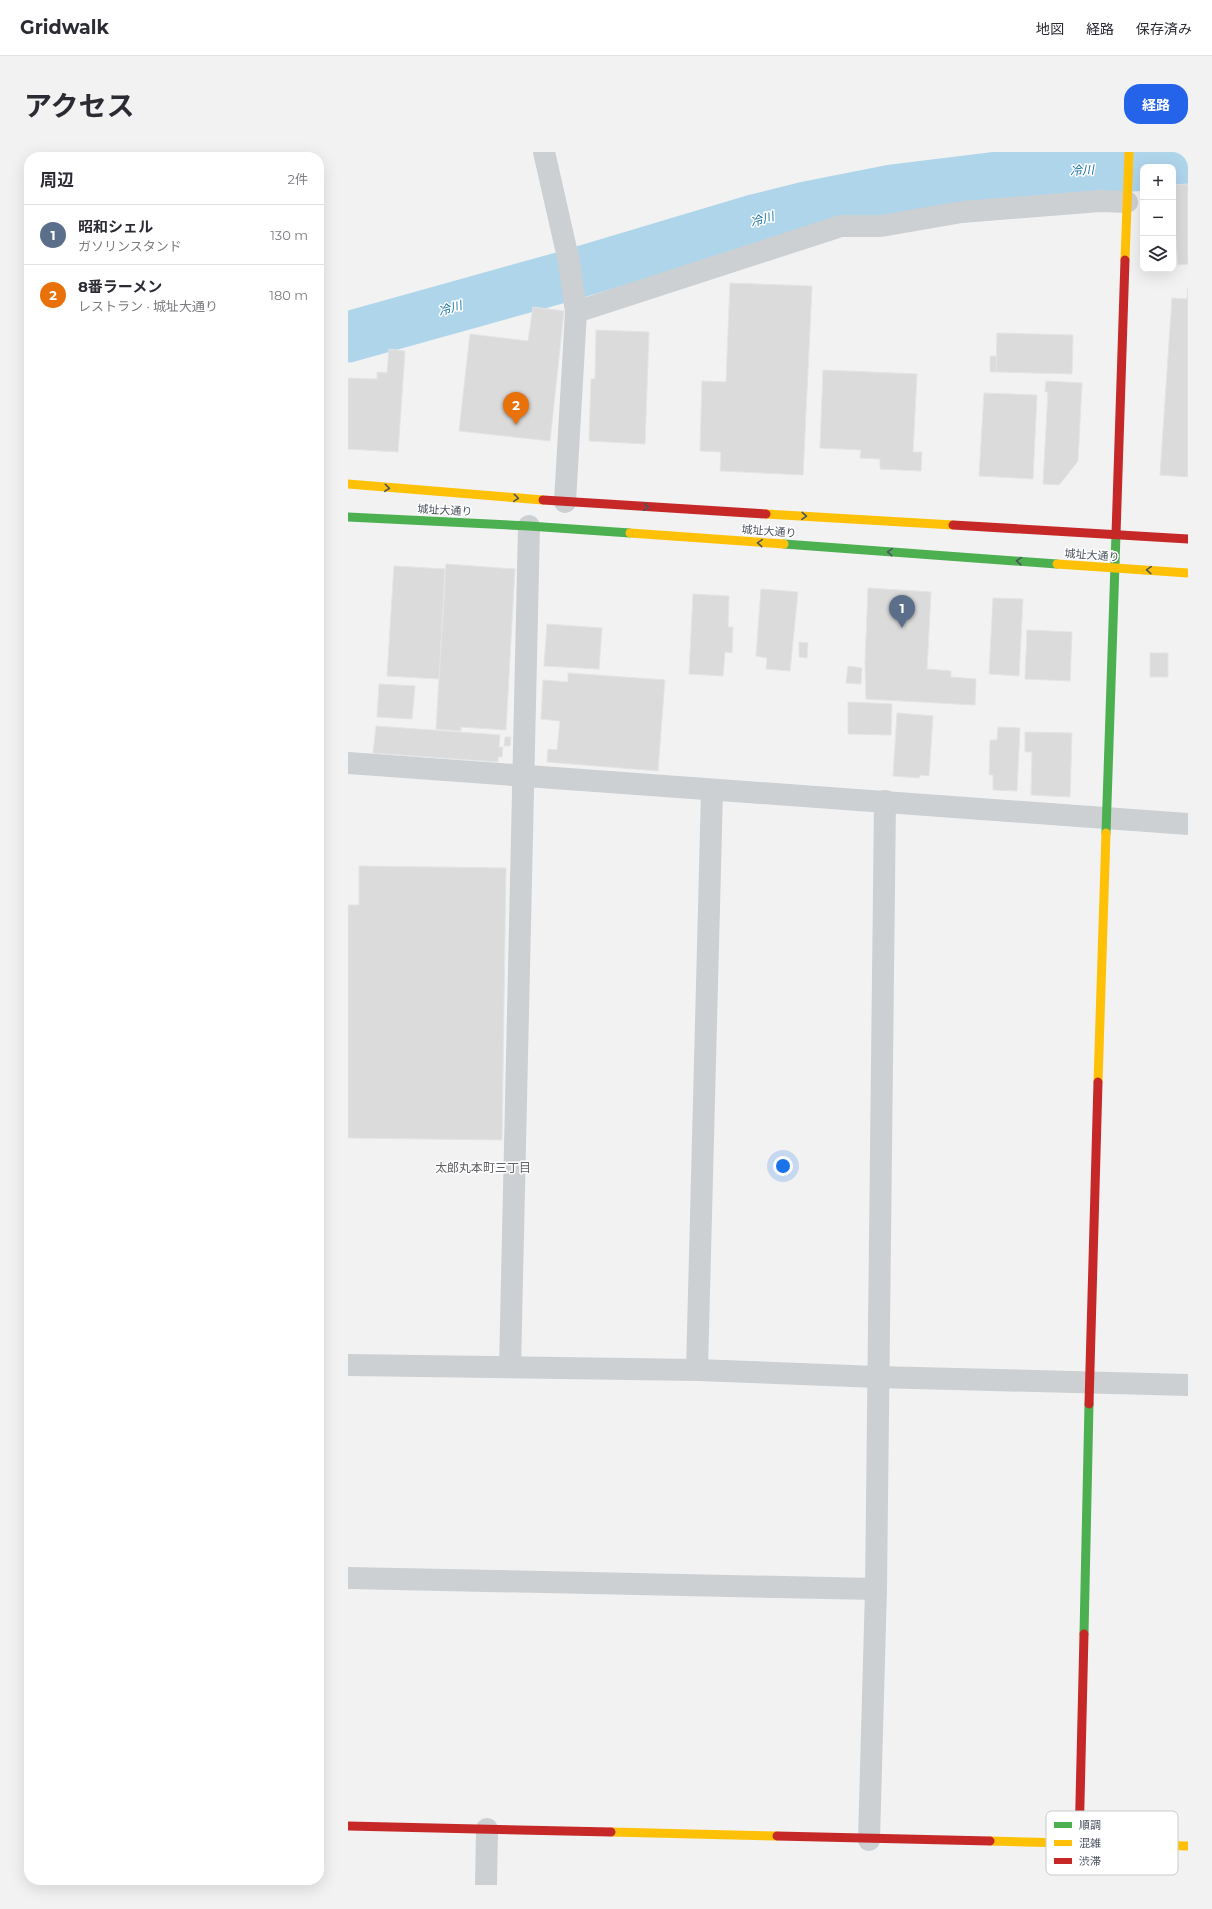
<!DOCTYPE html>
<html lang="ja">
<head>
<meta charset="utf-8">
<style>
	:root { --surface:#fff; --page:#f2f2f3; --text:#2b2b33; --muted:#7c7c81; --line:#e1e1e2; --accent:#2563eb }
	body { margin:0; font-family:Montserrat,"Noto Sans JP",sans-serif; background:var(--page); color:var(--text) }
	.controls { position:absolute; right:12px; top:12px; display:grid; overflow:hidden; border-radius:8px; box-shadow:0 4px 16px #0002 }
	.controls button { width:36px; height:36px; display:grid; place-items:center; padding:0; border:0; border-bottom:1px solid var(--line); background:var(--surface); color:var(--text); font:20px sans-serif }
	.you { position:absolute; left:435px; top:1014px; width:14px; height:14px; margin:-10px; border:3px solid #fff; border-radius:50%; background:#1a73e8; box-shadow:0 0 0 6px #1a73e833 }
	.badge { display:grid; place-items:center; width:26px; height:26px; border-radius:50%; background:var(--accent); color:#fff; font-size:13px; font-weight:700 }
	.pin { position:absolute; translate:-50% -33px; filter:drop-shadow(0 1px 2px #0008) }
	.pin::after { content:''; position:absolute; top:21px; width:14px; height:12px; background:inherit; clip-path:polygon(0 0,100% 0,50% 100%) }
	.list { margin:0; padding:0; list-style:none }
	h2 { display:flex; justify-content:space-between; align-items:center; height:52px; margin:0; padding:0 16px; font-size:17px }
	h2 small { font-size:13px; font-weight:400; color:var(--muted) }
	.list li { display:grid; grid-template-columns:26px 1fr auto; gap:12px; align-items:center; box-sizing:border-box; height:60px; padding:0 16px; border-top:1px solid var(--line) }
	.list b { display:block; font-size:15px; white-space:nowrap }
	.list p { margin:0; font-size:13px; white-space:nowrap; color:var(--muted) }
	.list em { font-size:13px; font-style:normal; color:var(--muted) }
	.icon { flex:none; width:22px; height:22px; fill:none; stroke:currentColor; stroke-width:2; stroke-linecap:round; stroke-linejoin:round }
	.map { position:relative; flex:none; width:840px; height:1733px; overflow:hidden; border-radius:16px }
	header { display:flex; align-items:center; gap:24px; box-sizing:border-box; height:56px; padding:0 20px; background:var(--surface); border-bottom:1px solid var(--line) }
	header strong { font-size:19px }
	nav { display:flex; gap:22px; margin-inline-start:auto; font-size:14px }
	.intro { display:flex; align-items:center; justify-content:space-between; box-sizing:border-box; height:96px; padding:0 24px }
	h1 { margin:0; font-size:28px }
	.button { padding:10px 18px; border-radius:16px; background:var(--accent); color:#fff; font-size:14px; font-weight:700 }
	main { display:flex; gap:24px; padding:0 24px }
	aside { flex:1; background:var(--surface); border-radius:16px; box-shadow:0 4px 16px #0002 }
	.map>svg:first-child { display:block }
</style>
</head>
<body>
<header>
<strong>Gridwalk</strong>
<nav><a>地図</a><a>経路</a><a>保存済み</a></nav>
</header>
<div class="intro"><h1>アクセス</h1><a class="button">経路</a></div>
<main>
<aside>
<h2>周辺<small>2件</small></h2>
<ul class="list">
<li><span class="badge" style="background:#5c6f8a">1</span><div><b>昭和シェル</b><p>ガソリンスタンド</p></div><em>130 m</em></li>
<li><span class="badge" style="background:#e8710a">2</span><div><b>8番ラーメン</b><p>レストラン · 城址大通り</p></div><em>180 m</em></li>
</ul>
</aside>
<div class="map">
<svg width="840" height="1733" viewBox="0 0 840 1733">
	<rect width="100%" height="100%" fill="#f2f2f2"/>
	<g fill="none" stroke-linecap="round" stroke-linejoin="round">
		<polyline stroke="#afd5eb" stroke-width="51" points="0,185 215,125 406,68 458,55 544,38 675,22 840,10"/>
	</g>
	<g fill="#dbdbdc" stroke="#e3e4e5">
		<polygon points="840,32 840,112 830,113 828,87 825,88 825,65 827,64 825,33"/>
		<polygon points="382,131 464,134 455,323 372,319 373,300 352,299 354,229 378,230"/>
		<polygon points="840,135 840,325 812,323 824,146 839,147"/>
		<polygon points="185,155 216,159 202,289 111,279 122,182 180,189"/>
		<polygon points="248,178 301,180 297,292 241,289 243,227 247,227"/>
		<polygon points="649,181 725,183 724,222 648,220"/>
		<polygon points="41,197 57,199 50,300 0,297 0,226 29,227 29,220 39,221"/>
		<polygon points="642,204 649,204 648,220 642,220"/>
		<polygon points="475,218 569,222 565,300 574,300 573,319 532,317 532,307 512,306 513,298 472,296"/>
		<polygon points="698,229 734,231 730,309 711,333 695,332 700,240 697,240"/>
		<polygon points="636,241 689,243 685,327 631,324"/>
		<polygon points="98,412 167,417 158,578 113,575 113,579 88,577"/>
		<polygon points="46,414 97,417 91,527 39,524"/>
		<polygon points="520,436 583,440 579,517 603,519 603,525 628,527 627,553 518,547 517,511"/>
		<polygon points="413,437 450,440 442,519 418,517 419,506 408,504"/>
		<polygon points="345,442 381,444 380,475 385,475 384,501 377,500 375,524 341,522"/>
		<polygon points="645,446 675,447 671,524 641,522"/>
		<polygon points="199,472 254,476 251,517 196,514"/>
		<polygon points="679,478 724,480 722,529 677,527"/>
		<polygon points="451,490 460,491 459,506 451,505"/>
		<rect x="802" y="501" width="18" height="24"/>
		<polygon points="500,514 514,516 513,532 498,531"/>
		<polygon points="220,521 317,528 310,619 199,610 200,597 209,598 212,569 193,567 195,528 220,530"/>
		<polygon points="31,532 67,534 64,567 29,565"/>
		<polygon points="500,550 544,552 543,583 500,582"/>
		<polygon points="549,561 585,564 581,624 572,623 571,626 545,624"/>
		<polygon points="28,574 152,583 151,595 155,595 154,605 150,605 150,610 25,601"/>
		<polygon points="650,575 672,576 669,639 645,638 645,623 641,623 642,588 649,588"/>
		<polygon points="677,580 724,581 722,645 683,643 684,600 677,600"/>
		<polygon points="157,585 163,585 162,594 156,594"/>
		<polygon points="11,714 158,716 154,988 0,986 0,753 11,753"/>
	</g>
	<g fill="none" stroke-linecap="round" stroke-linejoin="round">
		<g stroke="#cdd0d3" stroke-width="22">
			<polyline points="196,0 221,110 228,160 217,350"/>
			<polyline points="228,160 493,74 533,74 614,60 752,49 779,50"/>
			<polyline points="0,611 840,672"/>
			<polyline points="0,1213 349,1218 529,1225 840,1233"/>
			<polyline points="162,1215 181,374"/>
			<polyline points="349,1218 364,639"/>
			<polyline points="0,1426 528,1437"/>
			<polyline points="521,1688 528,1437 537,649"/>
			<polyline points="138,1733 139,1677"/>
		</g>
		<g stroke="#4caf50" stroke-width="9">
			<polyline points="0,365 181,374 282,381"/>
			<polyline points="436,392 709,412"/>
			<polyline points="758,681 768,382"/>
			<polyline points="736,1482 741,1252"/>
		</g>
		<g stroke="#ffc107" stroke-width="9">
			<polyline points="777,108 781,0"/>
			<polyline points="0,332 195,348"/>
			<polyline points="418,362 605,373"/>
			<polyline points="282,381 436,392"/>
			<polyline points="709,412 840,421"/>
			<polyline points="750,930 758,681"/>
			<polyline points="263,1680 429,1684"/>
			<polyline points="642,1689 840,1694"/>
		</g>
		<g stroke="#c62828" stroke-width="9">
			<polyline points="195,348 418,362"/>
			<polyline points="605,373 840,387"/>
			<polyline points="768,382 777,108"/>
			<polyline points="741,1252 750,930"/>
			<polyline points="0,1674 263,1680"/>
			<polyline points="429,1684 642,1689"/>
			<polyline points="731,1692 736,1482"/>
		</g>
	</g>
	<defs><path id="oneway-chevron" d="M-2-3.5L2.5 0L-2 3.5" fill="none" stroke-width="1.6" stroke-linecap="round" stroke-linejoin="round"/></defs>
	<g stroke="#4a565d">
		<use href="#oneway-chevron" transform="translate(39 336) rotate(5)"/>
		<use href="#oneway-chevron" transform="translate(168 346) rotate(5)"/>
		<use href="#oneway-chevron" transform="translate(298 355) rotate(3)"/>
		<use href="#oneway-chevron" transform="translate(456 364) rotate(3)"/>
		<use href="#oneway-chevron" transform="translate(412 391) rotate(-176)"/>
		<use href="#oneway-chevron" transform="translate(542 400) rotate(-176)"/>
		<use href="#oneway-chevron" transform="translate(671 409) rotate(-176)"/>
		<use href="#oneway-chevron" transform="translate(801 418) rotate(-177)"/>
	</g>
	<g text-anchor="middle" dominant-baseline="central" stroke-width="3" stroke-linejoin="round" paint-order="stroke">
		<g font-size="11" fill="#4a515e" stroke="#fff">
			<text transform="translate(97 358) rotate(3)">城址大通り</text>
			<text transform="translate(421 379) rotate(4)">城址大通り</text>
			<text transform="translate(744 403) rotate(4)">城址大通り</text>
		</g>
		<g font-size="12" font-style="italic" fill="#146fa6" stroke="#fff">
			<text transform="translate(734 18) rotate(-4)">冷川</text>
			<text transform="translate(414 67) rotate(-16)">冷川</text>
			<text transform="translate(102 156) rotate(-16)">冷川</text>
		</g>
		<g font-size="12" fill="#5e6065" stroke="#fff">
			<text x="135" y="1015">太郎丸本町三丁目</text>
		</g>
	</g>
	<rect x="698" y="1659" width="132" height="64" rx="6" fill="#fff" stroke="#c9cbcf" stroke-width="1"/>
	<rect x="706" y="1670" width="18" height="6" fill="#4caf50"/>
	<rect x="706" y="1688" width="18" height="6" fill="#ffc107"/>
	<rect x="706" y="1706" width="18" height="6" fill="#c62828"/>
	<g font-size="11" fill="#4a515e">
		<text x="731" y="1677">順調</text>
		<text x="731" y="1695">混雑</text>
		<text x="731" y="1713">渋滞</text>
	</g>
</svg>
<div class="controls">
<button>+</button>
<button>−</button>
<button><svg class="icon" aria-label="layers" viewBox="0 0 24 24"><path d="M12 4l9 5-9 5-9-5zM3 14l9 5 9-5"/></svg></button>
</div>
<div class="you"></div>
<div class="pin badge" style="left:554px;top:476px;background:#5c6f8a">1</div>
<div class="pin badge" style="left:168px;top:273px;background:#e8710a">2</div>
</div>
</main>
</body>
</html>
